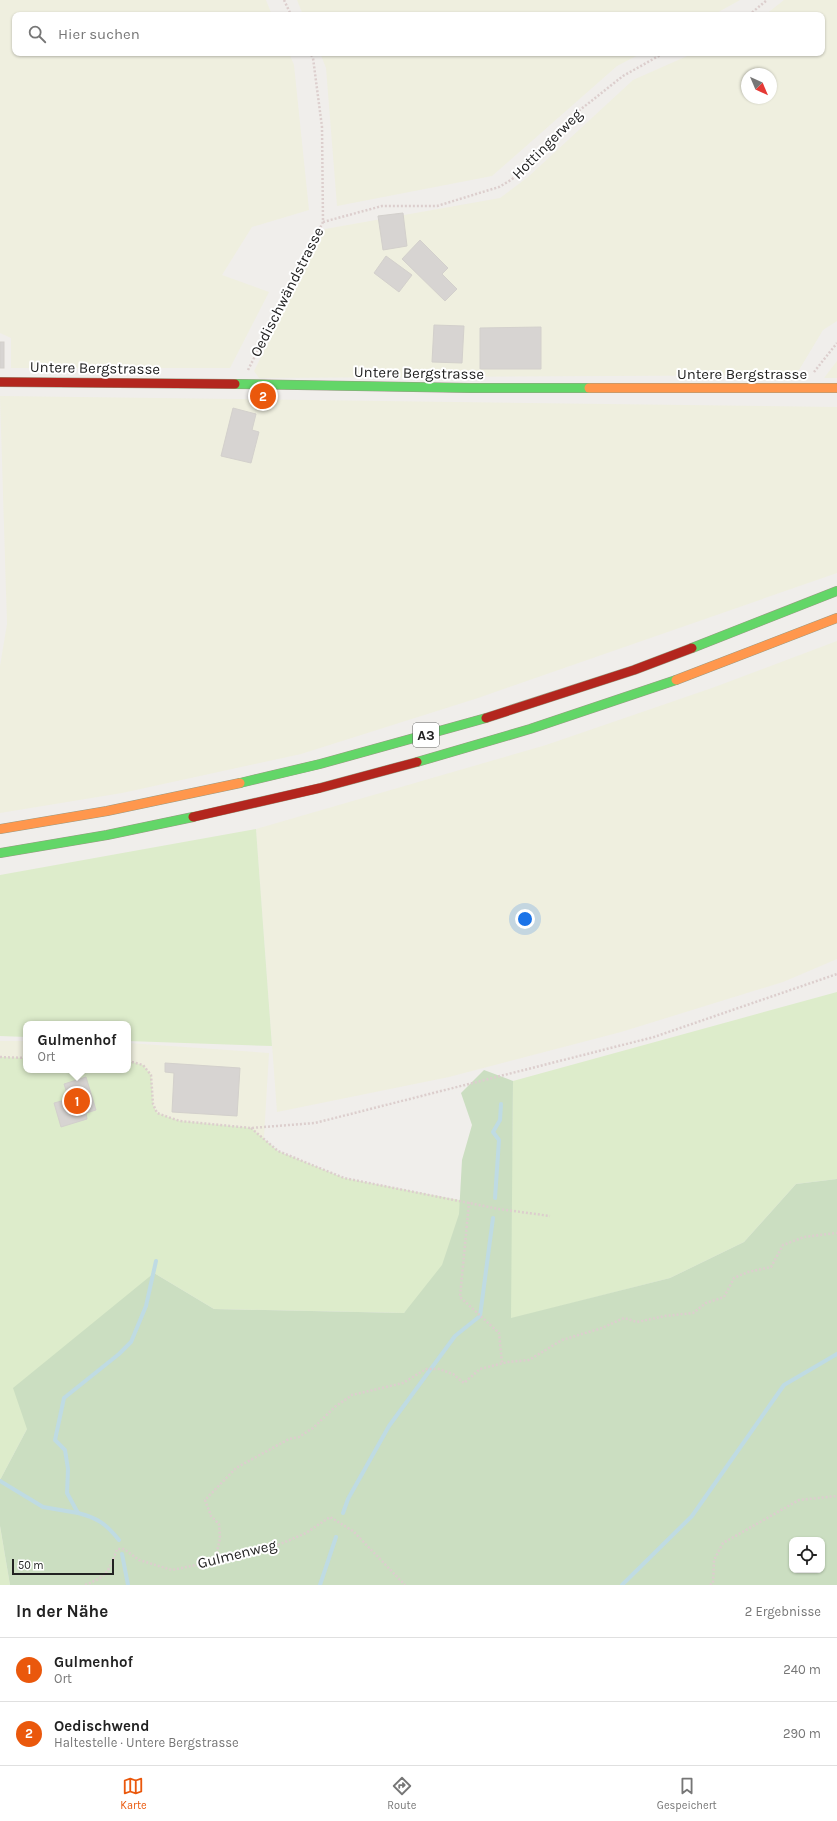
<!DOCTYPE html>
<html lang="de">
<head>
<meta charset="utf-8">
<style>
	:root { --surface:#fff; --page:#f2f2f2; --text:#222; --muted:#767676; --line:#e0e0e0; --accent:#ea580c }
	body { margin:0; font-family:Karla,sans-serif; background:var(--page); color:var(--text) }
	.controls { position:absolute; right:12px; bottom:12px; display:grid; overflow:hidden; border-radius:8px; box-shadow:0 1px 3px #0004 }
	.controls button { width:36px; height:36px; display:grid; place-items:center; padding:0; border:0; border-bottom:1px solid var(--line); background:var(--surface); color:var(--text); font:20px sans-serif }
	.compass { position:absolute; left:741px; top:68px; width:36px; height:36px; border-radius:50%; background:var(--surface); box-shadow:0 1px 3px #0004; rotate:136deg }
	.scale { position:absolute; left:12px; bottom:10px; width:102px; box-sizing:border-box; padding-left:4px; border:2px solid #222; border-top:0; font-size:11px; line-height:14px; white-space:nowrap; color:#222; -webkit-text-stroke:3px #fff; paint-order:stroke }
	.you { position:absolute; left:525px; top:919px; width:14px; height:14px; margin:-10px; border:3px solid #fff; border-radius:50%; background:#1a73e8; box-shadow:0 0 0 6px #1a73e833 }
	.badge { display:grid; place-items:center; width:26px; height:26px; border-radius:50%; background:var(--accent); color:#fff; font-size:13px; font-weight:700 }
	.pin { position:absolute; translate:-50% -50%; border:2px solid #fff; box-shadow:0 1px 4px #0006 }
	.popup { position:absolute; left:23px; top:1021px; width:108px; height:52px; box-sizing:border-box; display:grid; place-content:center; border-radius:8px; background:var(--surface); filter:drop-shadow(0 1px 3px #0005); font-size:13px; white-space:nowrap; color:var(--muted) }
	.popup b { font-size:15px; color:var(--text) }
	.popup::after { content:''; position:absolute; left:50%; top:100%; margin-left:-8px; border:8px solid transparent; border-top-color:var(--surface) }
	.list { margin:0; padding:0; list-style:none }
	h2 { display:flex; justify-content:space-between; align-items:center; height:52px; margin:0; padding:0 16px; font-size:17px }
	h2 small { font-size:13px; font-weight:400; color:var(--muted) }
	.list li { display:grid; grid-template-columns:26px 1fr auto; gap:12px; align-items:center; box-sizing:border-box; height:64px; padding:0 16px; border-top:1px solid var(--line) }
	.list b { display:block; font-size:15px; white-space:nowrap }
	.list p { margin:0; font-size:13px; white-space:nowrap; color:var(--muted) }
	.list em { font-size:13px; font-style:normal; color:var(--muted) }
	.icon { flex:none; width:22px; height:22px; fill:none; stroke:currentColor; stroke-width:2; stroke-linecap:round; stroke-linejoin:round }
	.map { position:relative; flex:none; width:837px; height:1585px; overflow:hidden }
	.search { position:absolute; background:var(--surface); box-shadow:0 1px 3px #0004; left:12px; right:12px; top:12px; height:44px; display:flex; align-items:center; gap:10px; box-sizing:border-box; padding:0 14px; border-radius:8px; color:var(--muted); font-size:15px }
	.sheet { height:180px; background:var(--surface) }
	nav { display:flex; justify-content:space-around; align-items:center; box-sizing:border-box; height:56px; border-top:1px solid var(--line); background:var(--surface); font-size:11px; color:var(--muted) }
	nav a { display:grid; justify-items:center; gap:2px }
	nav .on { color:var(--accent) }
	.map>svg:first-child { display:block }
</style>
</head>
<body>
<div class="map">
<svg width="837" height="1585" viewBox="0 0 837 1585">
	<rect width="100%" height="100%" fill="#f0eeeb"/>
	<g fill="#efefdf" fill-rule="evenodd">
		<polygon points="0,0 266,0 272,15 15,15 15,53 289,53 294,65 309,210 252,227 222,275 269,292 230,368 11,368 11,338 0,333"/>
		<polygon points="297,0 740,0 713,15 303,15"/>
		<path d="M784,0H837V321L823,330L796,375L259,378L254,371L325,229L500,198L528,177L633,80L694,53H822V15H765ZM747,74H771V98H747Z"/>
		<polygon points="320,53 642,53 617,66 492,176 337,206 326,68"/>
		<polygon points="837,361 837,378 824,378"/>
		<polygon points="0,396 837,407 837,573 478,698 301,754 122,793 0,813 0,666 7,624"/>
		<polygon points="837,641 837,959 783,982 621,1032 449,1077 277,1112 256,829 546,745 712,688"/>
		<polygon points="0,1041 26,1041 26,1070 128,1070 128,1043 269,1053 262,1170 0,1064"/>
	</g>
	<g fill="#ddeccb">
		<polygon points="256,829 272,1046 128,1041 128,1024 26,1024 26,1037 0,1036 0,875"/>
		<polygon points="837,992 837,1179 796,1184 744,1242 670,1278 510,1319 513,1081"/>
		<polygon points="0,1057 26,1058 26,1070 128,1070 128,1061 143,1065 151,1075 153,1105 157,1113 168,1117 180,1121 251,1128 278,1151 344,1178 469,1202 455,1263 404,1313 214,1309 154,1273 27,1429 0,1480"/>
		<polygon points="0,1526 10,1585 0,1585"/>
	</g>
	<path fill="#cbdec1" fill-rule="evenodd" d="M484,1070L513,1081L511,1318L670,1278L744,1242L796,1184L837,1179V1585H10L0,1526V1480L27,1429L13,1388L154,1273L214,1309L404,1313L442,1265L459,1214L462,1160L472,1125L461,1093ZM792,1540H822V1570H792Z"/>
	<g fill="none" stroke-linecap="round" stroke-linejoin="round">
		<g stroke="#bfdbe3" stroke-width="4">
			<polyline points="495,1198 499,1140 493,1132 500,1120 501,1104"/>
			<polyline points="0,1481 43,1507 78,1513"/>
			<polyline points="343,1513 348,1499 389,1426 455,1336 480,1316 493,1218"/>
			<path d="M119,1540C106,1524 98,1518 78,1513L67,1493L68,1469L65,1450L55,1440L64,1398L119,1354L131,1342L146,1306L156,1261"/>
			<polyline points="122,1554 128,1585"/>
			<polyline points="320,1585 336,1537"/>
			<polyline points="622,1585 692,1516 784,1385 837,1354"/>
		</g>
	</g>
	<g fill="#d7d4d2" stroke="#d3d0cc">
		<polygon points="403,213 407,246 383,250 378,216"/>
		<polygon points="420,240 448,268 442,274 457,289 445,301 402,259"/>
		<polygon points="386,256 412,275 399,292 374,273"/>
		<polygon points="434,325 464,326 462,363 432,362"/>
		<polygon points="541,327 541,369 480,369 480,328"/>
		<rect x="0" y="342" width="4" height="26"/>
		<polygon points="233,408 256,414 252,430 259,432 251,463 221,456"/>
		<polygon points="165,1063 240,1068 237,1116 172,1112 174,1073 165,1072"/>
		<polygon points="86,1077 96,1110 86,1113 87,1119 61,1127 54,1103 69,1099 64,1084"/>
	</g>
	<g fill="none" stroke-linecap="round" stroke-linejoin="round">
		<g stroke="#999a82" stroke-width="10">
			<g id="fast">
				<polyline points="235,384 471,388 589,388"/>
				<polyline points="692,648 837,591"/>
				<polyline points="417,762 530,729 676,680"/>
				<polyline points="240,783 320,764 486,718"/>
				<polyline points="0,853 107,835 193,817"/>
			</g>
		</g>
		<g stroke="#999a82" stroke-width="10">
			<g id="slow">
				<polyline points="589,388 837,388"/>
				<polyline points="676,680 837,618"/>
				<polyline points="0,829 107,811 240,783"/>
			</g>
		</g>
		<g stroke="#999a82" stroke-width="10">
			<g id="jam">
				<polyline points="0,382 235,384"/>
				<polyline points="486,718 634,670 692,648"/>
				<polyline points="193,817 320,788 417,762"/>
			</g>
		</g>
		<g stroke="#dccecd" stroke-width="2.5" stroke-dasharray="2 2" stroke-linecap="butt">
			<polyline points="284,0 291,15"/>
			<polyline points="749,15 767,0"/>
			<polyline points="323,222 382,206 437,206 499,187 511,180 521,172 571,117 623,76 664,53"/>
			<polyline points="248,370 323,222 322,127 313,58 310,53"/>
			<polyline points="814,372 837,343"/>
			<polyline points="0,1057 26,1058"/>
			<polyline points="128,1061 143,1065 151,1075 153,1104 157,1113 168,1117 180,1121 251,1128 315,1123 654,1037 837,974"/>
			<polyline points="251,1128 278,1151 344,1178 499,1209 550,1216"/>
			<polyline points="469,1202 460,1297 499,1333 502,1363"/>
			<polyline points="215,1561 220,1538 219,1524 211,1516 205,1500 236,1468 289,1439 299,1437 313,1428 336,1406 352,1395 403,1383 426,1369 439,1369 453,1374 464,1383 480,1369 508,1362 529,1360 562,1340 602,1328 624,1318 637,1322 665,1316 693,1313 706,1303 724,1297 734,1278 748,1272 771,1267 783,1245 804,1237 837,1233"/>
			<path d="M85,1585C108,1576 109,1571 117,1549H124L139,1560L172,1570L264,1551L306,1533L330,1517L353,1531L405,1585"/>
			<polyline points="710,1585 713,1583 714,1560 723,1543 799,1500 837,1496"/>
		</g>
		<use href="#fast" stroke="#63d668" stroke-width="9"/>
		<use href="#slow" stroke="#ff974d" stroke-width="9"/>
		<use href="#jam" stroke="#b3261e" stroke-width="9"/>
	</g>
	<g text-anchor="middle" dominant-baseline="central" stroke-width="4" stroke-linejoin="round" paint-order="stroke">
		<rect fill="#fff" stroke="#646464" stroke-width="1" x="413" y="723" width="26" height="24" rx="3"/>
		<g font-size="14" font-weight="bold" fill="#222">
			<text x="426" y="735">A3</text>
		</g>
		<g font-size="15" fill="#222" stroke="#fff">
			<text transform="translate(547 144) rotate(-45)">Hottingerweg</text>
			<text transform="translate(287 292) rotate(-63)">Oedischwändstrasse</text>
			<text transform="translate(95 368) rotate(1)">Untere Bergstrasse</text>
			<text transform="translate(419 373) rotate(1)">Untere Bergstrasse</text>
			<text x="742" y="374">Untere Bergstrasse</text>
			<text transform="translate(237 1554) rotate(-14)">Gulmenweg</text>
		</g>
	</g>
</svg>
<div class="controls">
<button><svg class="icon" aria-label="locate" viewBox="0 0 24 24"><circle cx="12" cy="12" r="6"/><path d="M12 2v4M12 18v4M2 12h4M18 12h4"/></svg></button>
</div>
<svg class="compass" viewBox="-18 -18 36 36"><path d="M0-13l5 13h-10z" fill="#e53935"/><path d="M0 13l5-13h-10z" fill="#767676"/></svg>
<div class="scale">50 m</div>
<div class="you"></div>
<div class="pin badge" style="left:77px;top:1101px">1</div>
<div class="popup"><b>Gulmenhof</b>Ort</div>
<div class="pin badge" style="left:263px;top:396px">2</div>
<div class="search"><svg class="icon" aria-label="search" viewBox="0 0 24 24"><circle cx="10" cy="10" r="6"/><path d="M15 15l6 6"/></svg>Hier suchen</div>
</div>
<section class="sheet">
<h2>In der Nähe<small>2 Ergebnisse</small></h2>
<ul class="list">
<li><span class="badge">1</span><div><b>Gulmenhof</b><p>Ort</p></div><em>240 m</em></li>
<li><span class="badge">2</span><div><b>Oedischwend</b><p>Haltestelle · Untere Bergstrasse</p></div><em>290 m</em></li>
</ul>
</section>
<nav>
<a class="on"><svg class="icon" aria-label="map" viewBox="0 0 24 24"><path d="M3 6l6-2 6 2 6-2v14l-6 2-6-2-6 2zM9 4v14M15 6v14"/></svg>Karte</a>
<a><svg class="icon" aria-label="directions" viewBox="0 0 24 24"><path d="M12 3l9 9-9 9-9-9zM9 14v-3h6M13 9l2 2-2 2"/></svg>Route</a>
<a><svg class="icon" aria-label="saved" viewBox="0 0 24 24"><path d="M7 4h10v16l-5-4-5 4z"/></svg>Gespeichert</a>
</nav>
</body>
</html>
